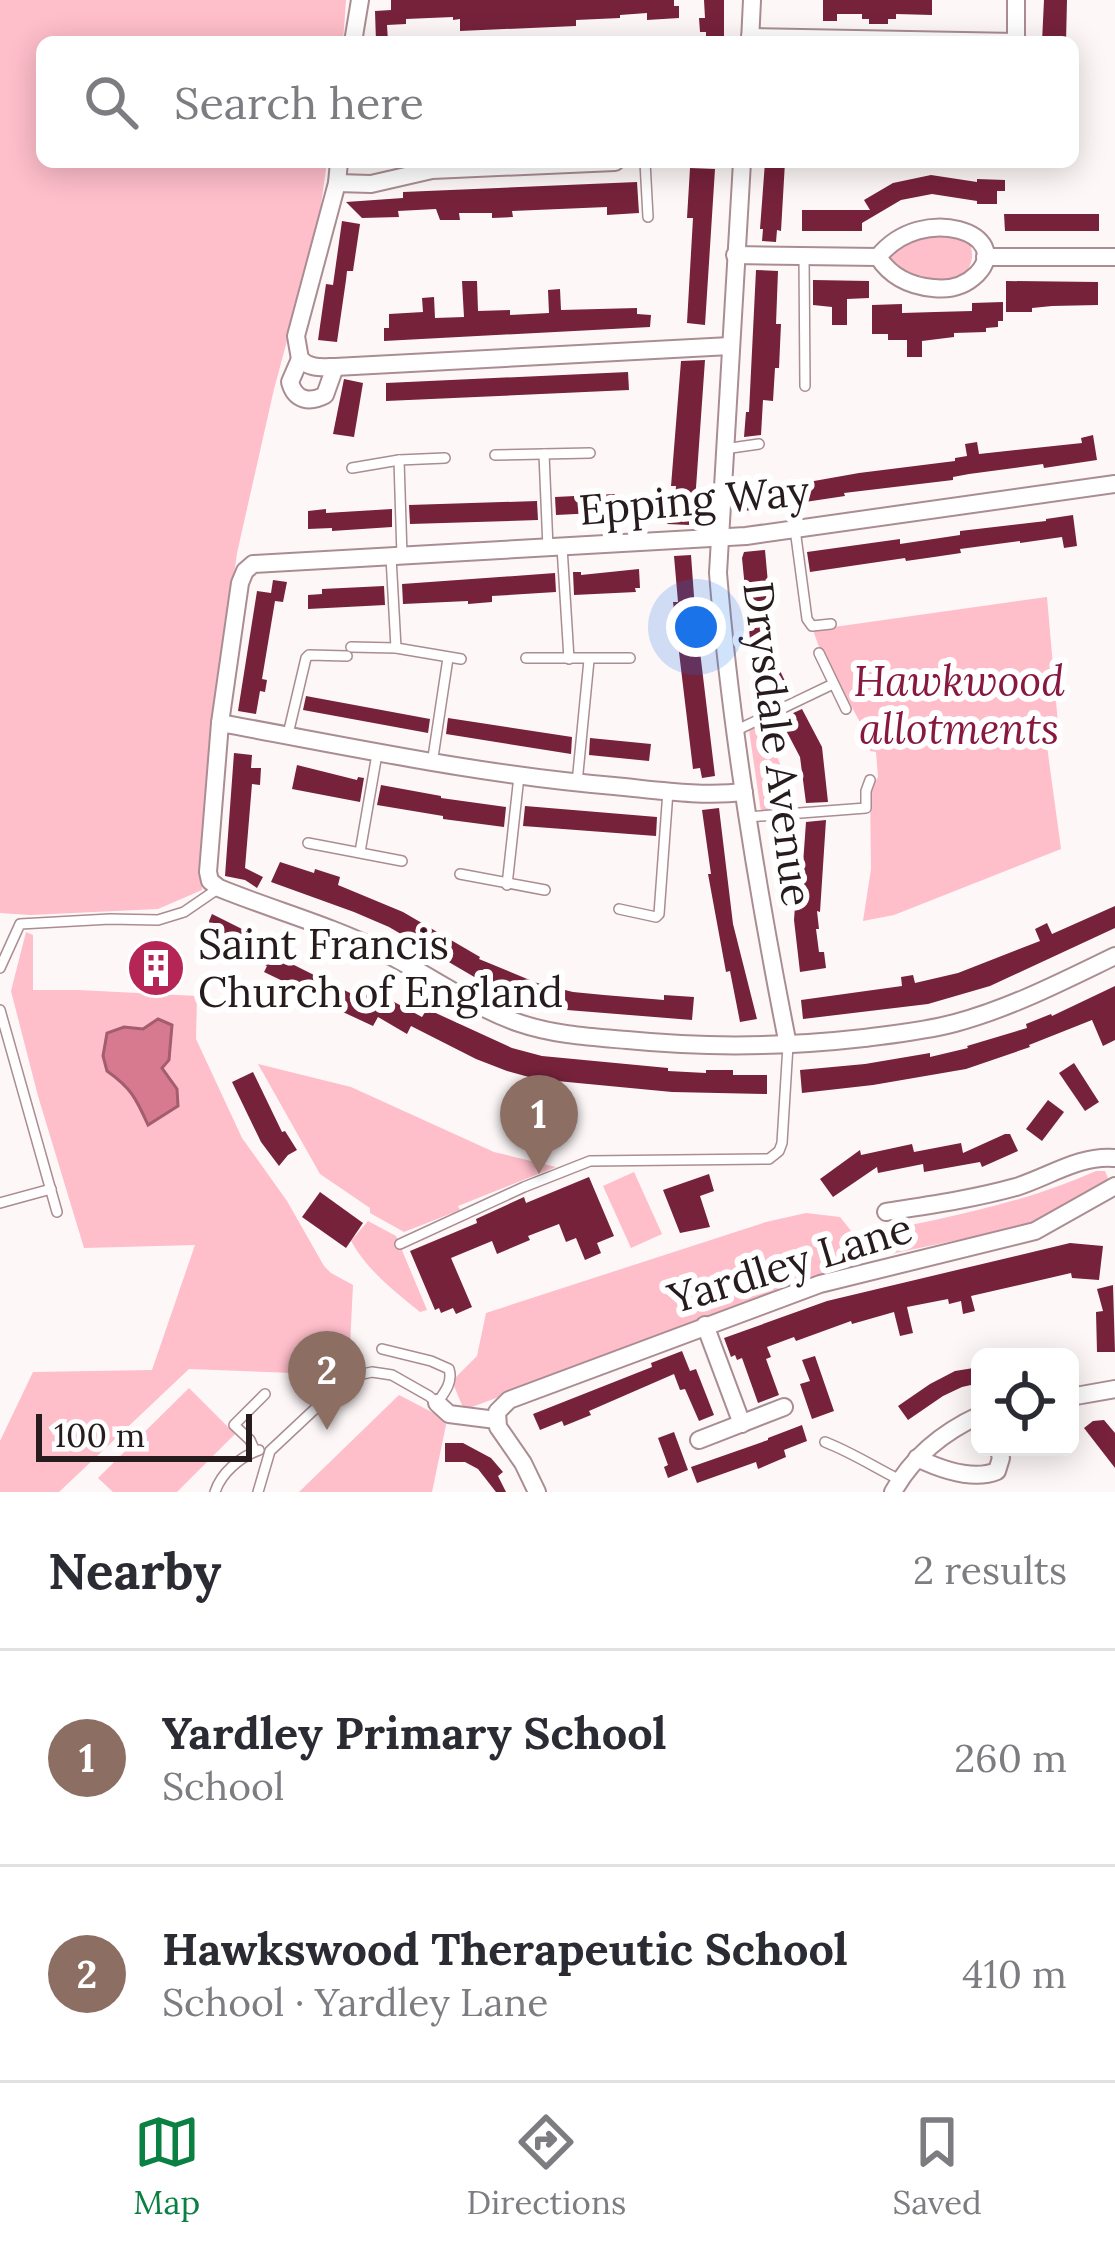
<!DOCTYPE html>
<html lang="en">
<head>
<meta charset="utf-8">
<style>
	:root { --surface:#fff; --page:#f2f2f3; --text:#2b2b33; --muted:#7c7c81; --line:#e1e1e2; --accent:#0b8043 }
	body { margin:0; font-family:Lora,serif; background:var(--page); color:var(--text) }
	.controls { position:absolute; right:36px; bottom:36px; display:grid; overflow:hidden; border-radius:18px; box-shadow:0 6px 30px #0003 }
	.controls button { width:108px; height:108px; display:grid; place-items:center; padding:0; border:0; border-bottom:3px solid var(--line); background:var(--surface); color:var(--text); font:60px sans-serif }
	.scale { position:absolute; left:36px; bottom:30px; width:216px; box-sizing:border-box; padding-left:12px; border:6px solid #261b1d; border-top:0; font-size:33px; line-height:42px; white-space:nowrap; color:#261b1d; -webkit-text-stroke:9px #fff; paint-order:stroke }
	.you { position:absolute; left:696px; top:627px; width:42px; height:42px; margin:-30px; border:9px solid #fff; border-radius:50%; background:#1a73e8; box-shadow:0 0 0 18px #1a73e833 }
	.badge { display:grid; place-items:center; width:78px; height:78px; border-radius:50%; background:var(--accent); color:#fff; font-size:39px; font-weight:700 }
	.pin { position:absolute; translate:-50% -99px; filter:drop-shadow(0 3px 6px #0008) }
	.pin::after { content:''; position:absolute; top:63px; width:42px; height:36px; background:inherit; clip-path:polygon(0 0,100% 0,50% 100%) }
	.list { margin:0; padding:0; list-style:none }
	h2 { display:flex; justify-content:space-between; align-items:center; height:156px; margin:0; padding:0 48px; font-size:51px }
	h2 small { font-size:39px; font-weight:400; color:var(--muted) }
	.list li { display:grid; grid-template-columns:78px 1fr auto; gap:36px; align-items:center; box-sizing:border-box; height:216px; padding:0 48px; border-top:3px solid var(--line) }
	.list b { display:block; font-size:45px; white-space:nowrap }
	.list p { margin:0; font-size:39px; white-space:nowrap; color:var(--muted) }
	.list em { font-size:39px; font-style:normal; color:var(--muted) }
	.icon { flex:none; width:66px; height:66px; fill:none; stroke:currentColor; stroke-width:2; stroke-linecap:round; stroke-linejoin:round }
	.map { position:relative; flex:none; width:1115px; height:1492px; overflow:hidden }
	.search { position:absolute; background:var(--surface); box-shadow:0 6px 30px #0003; left:36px; right:36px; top:36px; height:132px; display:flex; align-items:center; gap:30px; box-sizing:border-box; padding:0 42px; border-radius:18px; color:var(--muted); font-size:45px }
	.sheet { height:588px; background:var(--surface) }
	nav { display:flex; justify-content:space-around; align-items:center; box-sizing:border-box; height:168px; border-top:3px solid var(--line); background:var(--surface); font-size:33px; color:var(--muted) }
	nav a { display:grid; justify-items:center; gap:6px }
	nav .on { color:var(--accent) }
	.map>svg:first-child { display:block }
</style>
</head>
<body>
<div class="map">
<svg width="1115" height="1492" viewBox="0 0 1115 1492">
	<rect width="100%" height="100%" fill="#fdf7f8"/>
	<g fill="#febeca">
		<polygon points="0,0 346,0 343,42 42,42 42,162 327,162 318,226 274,389 237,553 214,722 202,890 158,909 30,915 0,913"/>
		<path d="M946,233L969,241C983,276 946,288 918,279C909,276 899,270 890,265L887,255L903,241Z"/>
		<polygon points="1047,597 1059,736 1046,739 1061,849 894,915 863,921 871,869 870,789 878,777 876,752 870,751 867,735 819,647 813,630"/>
		<path d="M762,723C777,752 786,776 790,808L761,812L749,730Z"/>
		<polygon points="26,932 33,935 33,990 78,990 197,996 196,1039 242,1138 287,1201 324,1266 331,1273 353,1285 350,1345 317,1374 189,1369 59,1492 0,1492 0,1441 33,1372 152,1370 195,1245 84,1248 38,1096 11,991"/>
		<polygon points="258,1064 351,1087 494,1152 556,1167 458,1206 460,1210 404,1232 370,1213 370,1208 320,1174"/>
		<path d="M1096,1171H1105L1108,1178L1106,1182L1044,1218L1010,1229L862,1260L464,1410L452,1381L477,1356L486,1313L766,1222L806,1213L840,1217L856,1237C937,1219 1021,1205 1096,1171Z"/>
		<polygon points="634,1172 662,1234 631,1248 603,1186"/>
		<path d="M368,1221L396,1236L427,1310L420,1312C393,1290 368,1271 351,1241Z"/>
		<polygon points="189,1388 235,1434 177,1492 113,1492 98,1478"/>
		<polygon points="399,1395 447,1420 432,1492 299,1492"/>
	</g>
	<path fill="#d77a8f" stroke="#a25e6d" stroke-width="3" d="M158,1019L172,1025L169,1060L162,1068L177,1089L178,1106L148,1125C136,1098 131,1088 107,1071L103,1056L107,1033L124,1027L143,1029Z"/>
	<g fill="#76223b">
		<polygon points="391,0 674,0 674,6 679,6 679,18 647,20 647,13 620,15 620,18 576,20 576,26 460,31 460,19 453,20 453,17 406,19 406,24 387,25 388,42 376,42 375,11 391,10"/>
		<polygon points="704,0 724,0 724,42 706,42 706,32 700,32 699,18 705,18"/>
		<polygon points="823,0 932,0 932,15 896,14 896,19 888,19 888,24 869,24 869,19 862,19 862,14 837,14 837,21 823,21"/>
		<polygon points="1044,0 1067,0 1066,42 1042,42"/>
		<polygon points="765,162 785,162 781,231 777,230 776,242 762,241 763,229 760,229"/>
		<polygon points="690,168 715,169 705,325 687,323 693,218 687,218"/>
		<polygon points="931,175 977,182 977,179 1005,180 1005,191 997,191 997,204 977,204 977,201 932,194 901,200 862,223 862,231 802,231 802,210 870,210 864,200 893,183"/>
		<polygon points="637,182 639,213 607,215 607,207 512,211 513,217 492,218 492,213 459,213 460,220 440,220 436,209 398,211 399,217 362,218 346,202 403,198 403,192"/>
		<polygon points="1004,214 1099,214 1099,231 1005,231"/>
		<polygon points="342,221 360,224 353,271 347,271 346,280 337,342 318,340 326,284 333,285"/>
		<polygon points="756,270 778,271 776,324 781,324 779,368 775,368 773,401 763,400 761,435 744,437 746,412 749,412"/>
		<polygon points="813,280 869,281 869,298 847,299 847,325 832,325 832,307 813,305"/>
		<polygon points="462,281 477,281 478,311 510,310 510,315 549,313 548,290 560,289 561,310 637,308 637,314 651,315 650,327 384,341 384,328 389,328 389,314 423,312 422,298 434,297 435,318 464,317"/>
		<polygon points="1006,281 1098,282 1098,305 1052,306 1032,308 1032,312 1006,312"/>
		<polygon points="1003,302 1003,321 998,321 998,327 986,328 986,332 954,333 954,337 922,341 922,357 907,357 907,340 888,340 888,334 872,334 872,305 902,304 902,313 935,312 972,311 972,303"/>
		<polygon points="705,360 694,516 689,515 689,525 667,524 668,510 674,511 676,486 671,486 681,361"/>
		<polygon points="628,372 629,390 386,401 386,383"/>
		<polygon points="344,379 363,383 354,437 333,434"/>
		<polygon points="1093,435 1097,460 1044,468 1043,464 969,474 953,477 953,480 844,493 845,496 738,512 735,495 859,473 955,461 955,458 967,456 965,444 977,442 979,454 1082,443 1081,438"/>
		<polygon points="615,494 616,512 556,515 555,497"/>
		<polygon points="537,501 538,520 410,524 409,505"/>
		<polygon points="326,509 326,513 392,509 392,527 332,531 332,528 308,529 308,511"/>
		<polygon points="1073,515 1077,546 1064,548 1062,537 1020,543 1020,541 960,549 961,553 934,557 906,561 905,558 810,572 807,552 900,539 900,544 960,535 960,531 1046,521 1046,519"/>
		<polygon points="765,550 775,660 791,694 770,704 753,670 742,558 744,552"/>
		<polygon points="691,555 695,610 715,776 702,778 700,768 693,769 673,602 678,602 674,556"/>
		<polygon points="639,569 640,588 635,588 636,592 574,595 573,572 581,572 581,575"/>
		<polygon points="555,573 556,592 492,596 492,602 468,604 468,601 403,604 402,584"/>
		<polygon points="273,580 287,582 283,602 275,601 262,679 267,680 265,692 260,691 256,714 238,711 257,591 271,593"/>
		<polygon points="384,586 385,605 308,609 308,595 322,594 322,589"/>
		<polygon points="306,696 430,719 428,733 303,710"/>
		<polygon points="802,709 822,747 828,802 806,803 800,757 780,719"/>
		<polygon points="448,718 572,737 571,754 446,734"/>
		<polygon points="590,738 651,744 649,761 589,755"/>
		<polygon points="234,753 252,755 251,768 261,768 260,785 252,784 245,868 263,877 257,888 245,880 225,876"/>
		<polygon points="297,765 357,780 358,777 364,778 360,802 292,789"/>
		<polygon points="381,785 441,796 441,798 506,807 504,827 443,819 443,816 377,805"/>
		<polygon points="525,806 657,817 656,836 523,826"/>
		<polygon points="719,808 733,924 757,1019 740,1022 730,971 726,972 708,874 711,874 702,810"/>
		<polygon points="826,820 820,912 817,911 819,929 816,929 819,952 824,952 826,968 800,972 794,920 798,864 803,864 806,822"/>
		<polygon points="280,862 314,873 315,869 340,877 338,885 403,912 480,957 479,959 537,983 573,992 604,995 664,1000 664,995 694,997 692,1020 567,1010 508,992 476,978 389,927 354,912 271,882"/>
		<polygon points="1115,906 1115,928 990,986 928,1004 803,1019 801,1000 902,986 901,977 913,975 915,983 958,973 1040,941 1035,929 1047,923 1052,934"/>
		<polygon points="212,914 272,944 268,952 354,995 359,983 422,1017 427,1009 512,1048 542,1056 668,1068 668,1071 706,1073 706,1070 733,1070 733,1075 767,1075 767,1094 672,1092 536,1079 507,1071 476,1059 411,1026 407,1034 378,1017 373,1026 317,1000 318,998 264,972 267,966 209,933 209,921"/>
		<polygon points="140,958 172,959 171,988 139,987"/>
		<polygon points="1115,986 1115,1040 1103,1046 1092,1020 1029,1045 1030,1047 966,1069 873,1085 802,1093 800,1070 865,1064 930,1053 930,1057 968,1048 967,1046 1027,1028 1026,1024 1051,1014 1052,1016"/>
		<polygon points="1074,1063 1099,1102 1085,1111 1059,1073"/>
		<polygon points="253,1072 282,1132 285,1131 297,1150 288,1155 279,1166 261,1142 232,1082"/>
		<polygon points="1048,1100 1064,1112 1042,1141 1026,1129"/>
		<polygon points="1005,1134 1010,1134 1018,1151 982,1167 980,1162 924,1172 923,1164 878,1173 877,1167 833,1197 820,1179 860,1150 861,1155 912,1144 914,1152 961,1143 963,1153"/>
		<polygon points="709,1174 714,1191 700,1196 710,1227 680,1233 663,1190"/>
		<polygon points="589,1177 614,1236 597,1243 601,1253 585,1260 576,1238 566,1242 559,1224 528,1236 530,1240 497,1254 492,1241 451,1258 472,1307 456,1314 453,1308 441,1313 439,1308 435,1310 410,1251 477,1223 476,1219 524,1197 526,1203"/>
		<polygon points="320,1192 363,1223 346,1248 302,1217"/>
		<polygon points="1070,1243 1103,1246 1099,1280 1072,1278 1071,1273 971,1296 975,1311 963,1314 961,1301 949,1304 948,1299 907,1307 913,1333 900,1336 894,1312 852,1324 851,1321 796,1341 794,1337 767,1347 771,1357 766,1359 779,1395 758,1403 742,1358 737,1360 735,1355 731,1357 724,1338 827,1301"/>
		<polygon points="1113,1285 1115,1352 1097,1352 1096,1312 1103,1311 1097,1289"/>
		<polygon points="682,1351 690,1371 696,1369 714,1415 699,1421 685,1389 680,1390 674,1374 589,1411 591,1415 564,1426 562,1421 540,1430 533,1414 652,1367 651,1363"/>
		<polygon points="815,1356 834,1411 812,1419 800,1384 810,1381 802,1360"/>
		<polygon points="980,1367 980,1383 962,1387 943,1396 908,1420 898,1406 930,1384 955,1371"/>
		<polygon points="1104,1420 1115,1433 1115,1468 1084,1428 1093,1421"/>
		<polygon points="802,1425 807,1441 784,1450 786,1457 758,1469 756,1462 697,1483 691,1467 768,1440 768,1438"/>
		<polygon points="674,1432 688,1470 668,1478 664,1467 668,1465 658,1438"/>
		<polygon points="445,1443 463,1443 491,1458 503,1472 498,1476 506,1492 496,1492 478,1469 465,1462 445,1462"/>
	</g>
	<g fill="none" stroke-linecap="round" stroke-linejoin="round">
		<g stroke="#aa8d92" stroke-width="12">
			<g id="service">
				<polyline points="1073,90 1073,112"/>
				<polyline points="645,162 648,217"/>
				<polyline points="804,256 805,386"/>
				<polyline points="724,449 759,444"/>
				<polyline points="544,454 548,548"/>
				<polyline points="495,455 590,453"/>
				<polyline points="399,460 402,556"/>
				<polyline points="352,468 399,460 445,458"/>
				<polyline points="795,529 807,619 812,626 831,624"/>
				<polyline points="562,547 569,659"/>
				<polyline points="391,557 396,648"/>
				<polyline points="351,647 396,648 461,659"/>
				<polyline points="819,653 846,709"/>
				<polyline points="526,658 630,658"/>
				<polyline points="735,731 833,684"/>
				<polyline points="288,734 306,658 309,655 347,656"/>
				<polyline points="432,764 448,658"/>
				<polyline points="577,783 589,660"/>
				<polyline points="747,817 866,808 866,791 870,780"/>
				<polyline points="308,843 402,861"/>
				<polyline points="360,852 377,754"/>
				<polyline points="460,874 545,890"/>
				<polyline points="507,885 519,776"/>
				<polyline points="619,909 656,917 659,914 668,791"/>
				<polyline points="0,968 20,924 110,919 158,920 184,912 219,888"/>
				<polyline points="0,1010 57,1212"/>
				<polyline points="0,1203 51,1189"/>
				<polyline points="400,1244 524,1187 590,1161 769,1159 779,1151 782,1143 788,1045"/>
				<path d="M825,1442C853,1453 874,1467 900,1480"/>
				<polyline points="255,1451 250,1440 234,1425 265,1394"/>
				<path d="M215,1492C221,1473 240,1457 259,1450"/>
				<path d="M258,1492L270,1451L349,1377L372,1372L392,1375L429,1396L437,1403C445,1392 453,1382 449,1369L431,1361L382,1349"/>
			</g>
		</g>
		<g stroke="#aa8d92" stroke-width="20">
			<g id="minor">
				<polyline points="750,37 1016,42 1016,0"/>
				<polyline points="353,42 360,0"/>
				<polyline points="750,42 752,0"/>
				<path d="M742,162L718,573C731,732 757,889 788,1045"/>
				<polyline points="337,183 371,184 432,170 615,162"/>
				<path d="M735,255L878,257C923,201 1015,235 977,274C965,286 949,290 933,288C910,286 891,277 878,257"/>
				<polyline points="985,257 1115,257"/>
				<path d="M300,359C310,369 322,367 335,367L730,346"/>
				<polyline points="300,359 296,336 337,183 339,162"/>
				<path d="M300,359L290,382C295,401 310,403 325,395L335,367"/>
				<path d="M1115,484L746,536L253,564L245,571L240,583L220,723L208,872L210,881L219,888C273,910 329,925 381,951C428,974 470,1006 519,1023C554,1035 591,1037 627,1040C707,1048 785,1047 864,1038C895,1034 925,1031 955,1023C1011,1008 1063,981 1115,956"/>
				<path d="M220,723C352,747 481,775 614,786C657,790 701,797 744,792"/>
				<path d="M886,1212C930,1205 973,1199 1016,1187C1048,1177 1080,1155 1114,1158"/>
				<polyline points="705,1325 742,1424"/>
				<polyline points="1070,1397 1115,1389"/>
				<polyline points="437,1403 449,1414 496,1420"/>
				<polyline points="699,1440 784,1407"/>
				<path d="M917,1458C940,1469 973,1481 997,1471L1001,1458L998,1447"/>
				<polyline points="537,1492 523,1463 498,1427 497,1412 509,1400 820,1284 1035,1231 1115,1186"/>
				<path d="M893,1492C913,1456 943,1432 980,1415"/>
			</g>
		</g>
		<use href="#service" stroke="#fff" stroke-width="9"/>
		<use href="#minor" stroke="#fff" stroke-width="16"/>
	</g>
	<defs>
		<g id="building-disc" transform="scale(3)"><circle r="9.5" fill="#b52657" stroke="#fff"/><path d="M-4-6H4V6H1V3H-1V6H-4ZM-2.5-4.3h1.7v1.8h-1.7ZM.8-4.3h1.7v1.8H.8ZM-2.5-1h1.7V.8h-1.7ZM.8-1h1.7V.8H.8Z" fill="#fff"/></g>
	</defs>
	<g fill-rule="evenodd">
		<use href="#building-disc" x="156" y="968"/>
	</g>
	<g text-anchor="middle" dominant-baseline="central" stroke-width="12" stroke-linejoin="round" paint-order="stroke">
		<g font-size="42" fill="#261b1d" stroke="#fff">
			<text transform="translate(694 500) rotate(-5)">Epping Way</text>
			<text transform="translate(778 744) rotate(83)">Drysdale Avenue</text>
			<text transform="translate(790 1263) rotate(-17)">Yardley Lane</text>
		</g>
		<g font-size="42" font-style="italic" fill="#88183f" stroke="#fff">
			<text x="959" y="681">Hawkwood<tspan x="959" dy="48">allotments</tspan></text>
		</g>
		<g font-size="42" fill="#261b1d" stroke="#fff" text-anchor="start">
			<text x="198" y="944">Saint Francis<tspan x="198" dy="48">Church of England</tspan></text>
		</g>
	</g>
</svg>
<div class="controls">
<button><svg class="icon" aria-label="locate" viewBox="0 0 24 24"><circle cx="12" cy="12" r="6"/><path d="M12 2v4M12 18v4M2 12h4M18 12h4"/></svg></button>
</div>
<div class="scale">100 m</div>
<div class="you"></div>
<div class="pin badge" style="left:539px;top:1174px;background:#8d6e63">1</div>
<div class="pin badge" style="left:327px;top:1430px;background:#8d6e63">2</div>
<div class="search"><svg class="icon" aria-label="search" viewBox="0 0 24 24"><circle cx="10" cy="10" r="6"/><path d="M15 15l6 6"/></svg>Search here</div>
</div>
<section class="sheet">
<h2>Nearby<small>2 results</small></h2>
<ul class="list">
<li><span class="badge" style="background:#8d6e63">1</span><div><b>Yardley Primary School</b><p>School</p></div><em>260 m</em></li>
<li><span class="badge" style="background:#8d6e63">2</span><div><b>Hawkswood Therapeutic School</b><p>School · Yardley Lane</p></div><em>410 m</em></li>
</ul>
</section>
<nav>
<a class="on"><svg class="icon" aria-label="map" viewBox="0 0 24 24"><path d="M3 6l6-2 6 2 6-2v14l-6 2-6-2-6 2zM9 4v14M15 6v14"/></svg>Map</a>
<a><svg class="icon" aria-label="directions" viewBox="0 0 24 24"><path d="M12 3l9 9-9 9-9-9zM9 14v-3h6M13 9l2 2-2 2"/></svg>Directions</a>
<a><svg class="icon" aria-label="saved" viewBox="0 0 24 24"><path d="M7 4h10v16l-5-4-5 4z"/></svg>Saved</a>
</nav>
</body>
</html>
